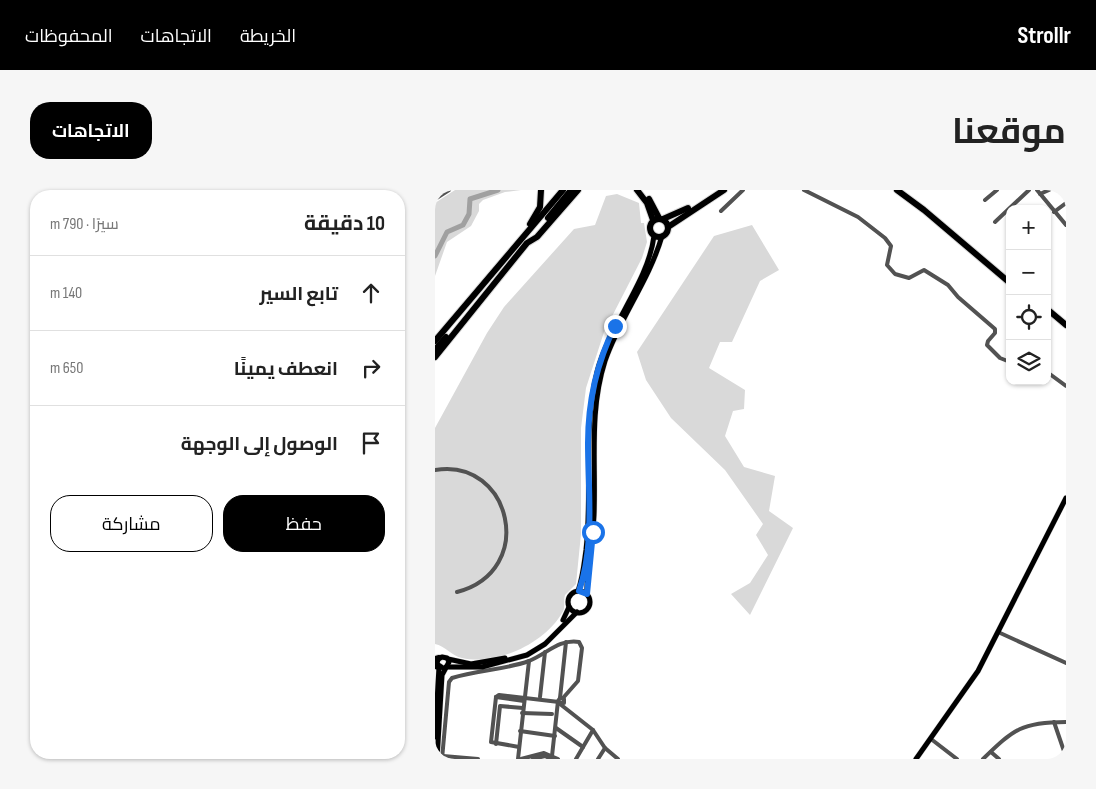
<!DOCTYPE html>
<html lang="ar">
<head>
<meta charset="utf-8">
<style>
	:root { --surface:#fff; --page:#f6f6f6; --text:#222; --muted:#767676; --line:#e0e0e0; --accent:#000 }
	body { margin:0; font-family:"Sofia Sans Condensed",Cairo,sans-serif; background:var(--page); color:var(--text); direction:rtl }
	.controls { position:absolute; right:15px; top:15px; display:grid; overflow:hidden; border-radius:10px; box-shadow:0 1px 4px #0004 }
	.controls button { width:45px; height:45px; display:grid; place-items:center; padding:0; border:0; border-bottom:1px solid var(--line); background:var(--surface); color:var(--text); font:25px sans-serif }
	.stop { position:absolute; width:15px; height:15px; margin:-11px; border:4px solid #1a73e8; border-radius:50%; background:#fff }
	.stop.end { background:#1a73e8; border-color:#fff; box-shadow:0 1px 5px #0008 }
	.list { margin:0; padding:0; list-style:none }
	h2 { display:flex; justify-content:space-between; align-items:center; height:65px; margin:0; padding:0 20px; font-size:21px }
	h2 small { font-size:16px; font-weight:400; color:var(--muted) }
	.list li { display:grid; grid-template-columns:32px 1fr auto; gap:15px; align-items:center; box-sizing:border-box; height:75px; padding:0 20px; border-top:1px solid var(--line) }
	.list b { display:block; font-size:19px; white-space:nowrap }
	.list em { font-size:16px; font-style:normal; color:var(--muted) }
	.actions { display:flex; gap:10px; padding:15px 20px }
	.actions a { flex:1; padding:11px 0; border:1px solid var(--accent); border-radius:20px; text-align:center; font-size:18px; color:var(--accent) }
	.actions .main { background:var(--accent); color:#fff }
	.icon { flex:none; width:28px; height:28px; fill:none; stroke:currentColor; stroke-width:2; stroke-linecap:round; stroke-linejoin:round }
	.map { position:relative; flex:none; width:631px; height:569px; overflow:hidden; direction:ltr; border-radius:20px }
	header { display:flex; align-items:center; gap:30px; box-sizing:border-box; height:70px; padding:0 25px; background:var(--accent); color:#fff }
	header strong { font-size:24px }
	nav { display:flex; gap:28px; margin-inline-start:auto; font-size:18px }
	.intro { display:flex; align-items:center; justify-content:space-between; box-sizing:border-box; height:120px; padding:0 30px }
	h1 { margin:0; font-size:35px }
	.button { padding:12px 22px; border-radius:20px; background:var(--accent); color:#fff; font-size:18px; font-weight:700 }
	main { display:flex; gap:30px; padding:0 30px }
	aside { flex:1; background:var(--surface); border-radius:20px; box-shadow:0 1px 4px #0004 }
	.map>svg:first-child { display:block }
</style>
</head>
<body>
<header>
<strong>Strollr</strong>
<nav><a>الخريطة</a><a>الاتجاهات</a><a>المحفوظات</a></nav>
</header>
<div class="intro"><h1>موقعنا</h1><a class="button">الاتجاهات</a></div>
<main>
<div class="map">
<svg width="631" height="569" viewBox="0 0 631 569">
	<rect width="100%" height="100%" fill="#fff"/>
	<g fill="#d9d9d9">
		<polygon points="20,0 86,0 70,2 48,10 44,14 44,21 36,36 12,52 0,86 0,13"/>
		<path d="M182,4L204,13L206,33H209L212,52L207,68L169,142L151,198L146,238V344L141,394L130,405C128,411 131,418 127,423C110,453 62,476 27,468C17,466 10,456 0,454V238L52,143L69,117L139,39L160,35L171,6Z"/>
		<polygon points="317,35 344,80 325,91 297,152 285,152 274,178 310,200 309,219 298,221 290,246 309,277 340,286 334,321 358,338 315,425 296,404 315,393 333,365 321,345 328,334 290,280 236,228 211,190 202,162 279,46"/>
	</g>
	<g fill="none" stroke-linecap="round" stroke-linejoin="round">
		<polyline stroke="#a0a0a0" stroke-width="5" points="0,66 12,42 28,35 34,24 35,9 63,0"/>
		<g stroke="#dbdbdb" stroke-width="6">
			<g id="major">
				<path d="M143,401C148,387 149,374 151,360C158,300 147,241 162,182C174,135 213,93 219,46"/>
				<circle cx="144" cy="412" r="11"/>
				<path d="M152,404C151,378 158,351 159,325C161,272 154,221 170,171C185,127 214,91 227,46"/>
				<polyline points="128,430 134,417"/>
				<polyline points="13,469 36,474 70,468"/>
				<polyline points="11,477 47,477 92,465 110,454 142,422"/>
				<polyline points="0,547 4,477"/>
				<polyline points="2,569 7,485 14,472 12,468 7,467 3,469 2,474 8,478"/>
				<polyline points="481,569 543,481 631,308"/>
			</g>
		</g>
		<g stroke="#dbdbdb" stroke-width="8">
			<g id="highway">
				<polyline points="202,0 212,13 218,30"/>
				<polyline points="462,0 489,20 575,93"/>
				<polyline points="214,9 224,28"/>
				<polyline points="113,28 136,0"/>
				<circle cx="224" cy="38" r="9"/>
				<polyline points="228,29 253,18"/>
				<polyline points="95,34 105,17 106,0"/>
				<polyline points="233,37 289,0"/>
				<polyline points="612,119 631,135"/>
				<polyline points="0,151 128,0"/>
				<polyline points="0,160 11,147"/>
				<polyline points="0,167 92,53 102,47 143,0"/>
				<polyline points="0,469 4,468"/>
				<polyline points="0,476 4,477"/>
			</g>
		</g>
		<g stroke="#525252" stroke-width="4">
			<polyline points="369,0 423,27 450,48 456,56 452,75 460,84 474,88 489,80 513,95 523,107 560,139 560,143 553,151 552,155 565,168 575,172"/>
			<polyline points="602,0 631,35"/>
			<polyline points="605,4 614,0"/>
			<polyline points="0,9 14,0"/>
			<polyline points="550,10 562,0"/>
			<polyline points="286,21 308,0"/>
			<polyline points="619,22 631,13"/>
			<polyline points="560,32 594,0"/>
			<polyline points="612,182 631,196"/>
			<path d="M0,280C76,267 103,381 22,402"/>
			<polyline points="563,442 631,473"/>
			<polyline points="61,507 56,552 84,557"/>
			<polyline points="61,507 64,505 124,512"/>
			<polyline points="61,507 89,511"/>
			<polyline points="105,507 110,462"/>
			<polyline points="125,508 131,452"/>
			<polyline points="125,514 158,540 170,558 183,569"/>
			<polyline points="87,523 117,524"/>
			<polyline points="619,532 631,567"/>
			<polyline points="121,538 148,557"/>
			<polyline points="85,541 120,546"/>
			<polyline points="496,549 522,569"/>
			<polyline points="61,554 65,516 88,518"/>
			<polyline points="556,562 564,569"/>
			<polyline points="8,566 43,569"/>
			<polyline points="117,566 123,511 125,508 129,509 129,513 124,513"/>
			<path d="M7,569L14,492L17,488C42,480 69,480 94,471C112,464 123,449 144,452L147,458L143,491L128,508"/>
			<polyline points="83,569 94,471"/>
			<polyline points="86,569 109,563 123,569"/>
			<polyline points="98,569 110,566 116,569"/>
			<polyline points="141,569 158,540"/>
			<polyline points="163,569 170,558"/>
			<path d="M548,569C579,539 587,532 631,532"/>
		</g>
		<use href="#major" stroke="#000" stroke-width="5"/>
		<use href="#highway" stroke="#000" stroke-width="6"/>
	</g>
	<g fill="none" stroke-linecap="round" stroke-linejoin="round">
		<path stroke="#1a73e8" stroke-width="6" d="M158,342L152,404L144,401C160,356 153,300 153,253C153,212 162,172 180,136"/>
	</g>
</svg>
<div class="controls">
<button>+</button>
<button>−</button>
<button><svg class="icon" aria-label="locate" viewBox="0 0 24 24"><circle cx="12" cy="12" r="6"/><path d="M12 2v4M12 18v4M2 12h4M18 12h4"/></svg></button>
<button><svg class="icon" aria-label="layers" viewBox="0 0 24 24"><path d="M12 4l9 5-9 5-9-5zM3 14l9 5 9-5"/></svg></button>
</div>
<div class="stop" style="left:158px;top:342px"></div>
<div class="stop end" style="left:180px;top:136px"></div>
</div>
<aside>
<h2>10 دقيقة<small>سيرًا · 790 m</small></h2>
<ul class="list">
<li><svg class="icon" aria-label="ahead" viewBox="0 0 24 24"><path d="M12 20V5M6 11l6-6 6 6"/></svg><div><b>تابع السير</b></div><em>140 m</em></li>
<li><svg class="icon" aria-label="right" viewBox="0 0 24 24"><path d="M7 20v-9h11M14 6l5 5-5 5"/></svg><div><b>انعطف يمينًا</b></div><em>650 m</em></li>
<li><svg class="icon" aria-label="arrive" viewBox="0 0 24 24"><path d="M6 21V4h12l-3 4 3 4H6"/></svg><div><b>الوصول إلى الوجهة</b></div></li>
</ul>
<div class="actions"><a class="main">حفظ</a><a>مشاركة</a></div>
</aside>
</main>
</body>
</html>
